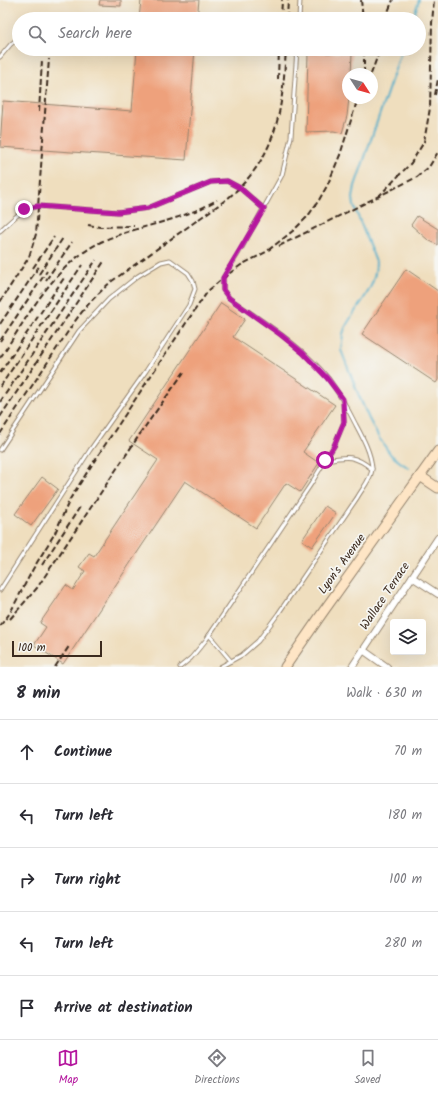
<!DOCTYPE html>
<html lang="en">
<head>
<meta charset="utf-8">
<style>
	:root { --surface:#fff; --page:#f7f7f7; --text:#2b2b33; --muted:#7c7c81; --line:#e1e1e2; --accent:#b5179e }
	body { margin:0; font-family:Kalam,sans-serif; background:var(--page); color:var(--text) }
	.controls { position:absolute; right:12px; bottom:12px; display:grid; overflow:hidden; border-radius:4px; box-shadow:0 4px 16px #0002 }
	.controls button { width:36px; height:36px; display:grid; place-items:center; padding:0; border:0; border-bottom:1px solid var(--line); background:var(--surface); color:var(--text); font:20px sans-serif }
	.compass { position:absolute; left:342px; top:68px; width:36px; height:36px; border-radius:50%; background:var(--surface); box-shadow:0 4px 16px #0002; rotate:126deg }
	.scale { position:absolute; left:12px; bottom:10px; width:90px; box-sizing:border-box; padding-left:4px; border:2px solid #3b2a1e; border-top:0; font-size:11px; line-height:14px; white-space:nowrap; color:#3b2a1e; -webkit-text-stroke:3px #f6f6f2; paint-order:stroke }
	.stop { position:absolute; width:12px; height:12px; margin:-9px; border:3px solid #b5179e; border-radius:50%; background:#fff }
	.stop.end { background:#b5179e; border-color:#fff; box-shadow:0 1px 4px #0008 }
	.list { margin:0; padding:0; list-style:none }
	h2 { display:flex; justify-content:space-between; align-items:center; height:52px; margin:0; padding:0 16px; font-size:17px }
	h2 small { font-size:13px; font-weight:400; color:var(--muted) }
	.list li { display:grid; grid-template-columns:26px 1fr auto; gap:12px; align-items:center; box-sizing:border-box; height:64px; padding:0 16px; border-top:1px solid var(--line) }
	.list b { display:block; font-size:15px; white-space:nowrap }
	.list em { font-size:13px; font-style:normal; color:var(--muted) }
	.icon { flex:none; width:22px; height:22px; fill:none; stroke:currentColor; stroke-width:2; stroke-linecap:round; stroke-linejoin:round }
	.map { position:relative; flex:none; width:438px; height:667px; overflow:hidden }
	.search { position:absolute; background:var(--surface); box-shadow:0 4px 16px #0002; left:12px; right:12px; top:12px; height:44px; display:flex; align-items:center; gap:10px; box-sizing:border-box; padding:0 14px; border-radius:22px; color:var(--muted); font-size:15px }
	.sheet { height:372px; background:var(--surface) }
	nav { display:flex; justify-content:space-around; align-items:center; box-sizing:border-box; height:56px; border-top:1px solid var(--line); background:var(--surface); font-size:11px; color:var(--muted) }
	nav a { display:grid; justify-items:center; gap:2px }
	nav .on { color:var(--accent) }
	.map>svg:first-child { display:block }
</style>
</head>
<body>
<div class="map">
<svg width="438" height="667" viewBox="0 0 438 667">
	<rect width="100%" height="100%" fill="#f6f6f2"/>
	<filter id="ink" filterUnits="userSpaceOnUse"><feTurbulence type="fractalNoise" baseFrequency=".025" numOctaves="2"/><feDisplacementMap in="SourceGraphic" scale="8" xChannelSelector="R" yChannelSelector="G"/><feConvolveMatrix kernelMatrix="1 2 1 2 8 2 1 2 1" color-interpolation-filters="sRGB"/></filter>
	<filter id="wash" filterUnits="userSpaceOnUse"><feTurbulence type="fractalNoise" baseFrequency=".012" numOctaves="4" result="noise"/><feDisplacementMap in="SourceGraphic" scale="16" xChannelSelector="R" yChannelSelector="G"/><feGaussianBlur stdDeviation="0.9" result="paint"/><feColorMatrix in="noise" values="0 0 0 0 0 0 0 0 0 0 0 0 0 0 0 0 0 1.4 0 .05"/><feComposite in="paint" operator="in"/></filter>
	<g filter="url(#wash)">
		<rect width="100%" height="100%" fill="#efdebe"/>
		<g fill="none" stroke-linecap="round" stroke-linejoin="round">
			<g stroke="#4badca" stroke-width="2">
				<polyline points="413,19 419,0"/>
				<path d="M402,49L355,186L353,198L354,206L376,262C376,291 357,304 345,328L343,334L341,350L359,396L369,419L379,438L391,455L400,462L409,468"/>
			</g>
		</g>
		<g id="blocks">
			<g fill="#eea17b">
				<polygon points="100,0 121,0 121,6 99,5"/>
				<polygon points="141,0 199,0 197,19 139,19"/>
				<polygon points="137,49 195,49 186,160 0,147 3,101 132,111"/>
				<polygon points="308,53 352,53 351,74 348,74 349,98 347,116 342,133 334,131 306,132"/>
				<polygon points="417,216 438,229 438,245 428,240 411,225"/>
				<polygon points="406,269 438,291 438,380 436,383 362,334"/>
				<polygon points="221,303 245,319 233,337 335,405 303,452 319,463 300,492 286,483 256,528 185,481 63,664 34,645 46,627 40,623 66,585 73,590 85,571 79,567 89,553 94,556 158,460 129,441"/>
				<polygon points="42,477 58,489 31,526 15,514"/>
				<polygon points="325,506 336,513 312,547 302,540"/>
			</g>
		</g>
	</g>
	<g filter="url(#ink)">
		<use href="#blocks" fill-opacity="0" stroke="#95846e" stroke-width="1"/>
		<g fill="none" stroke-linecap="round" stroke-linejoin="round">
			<g stroke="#95846e" stroke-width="5">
				<g id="lane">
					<polyline points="299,19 300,0"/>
					<polyline points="0,57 11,44 19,38"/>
					<path d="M0,231C12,220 21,209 38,206L118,212L148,208L211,182L227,181L240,188L264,209"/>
					<polyline points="0,450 79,331 109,299 138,276 161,262 170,260 188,273 193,281 195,289 189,305 146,371 90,450 0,590"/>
					<path d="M326,460C347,456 355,455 372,469"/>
					<polyline points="209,635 231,661"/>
					<polyline points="180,667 191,658 206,640 311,484 334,446 344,422 343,401"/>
					<path d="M220,667L242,655L258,641L278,614L357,498C362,489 372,478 372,468C371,453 363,438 356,425C348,409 339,393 328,378C301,345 263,322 229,298L223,290V278L241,249L282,175L291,137L297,49"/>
				</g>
			</g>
			<g stroke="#95846e" stroke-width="8">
				<g id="street">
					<polyline points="412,577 438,594"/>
					<polyline points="363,650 387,667"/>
					<polyline points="352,667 438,538"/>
				</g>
			</g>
			<g stroke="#95846e" stroke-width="11">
				<g id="secondary">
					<polyline points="420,476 438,488"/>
					<polyline points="285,667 323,612 438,451"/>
				</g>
			</g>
			<use href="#lane" stroke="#fff" stroke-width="3"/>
			<use href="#street" stroke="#fff" stroke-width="6"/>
			<use href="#secondary" stroke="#fee5c5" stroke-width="9"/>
			<g stroke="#3b2a1e" stroke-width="2" stroke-dasharray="6 3" stroke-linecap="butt">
				<polyline points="361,0 363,19"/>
				<polyline points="281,19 282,0"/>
				<polyline points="287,19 288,0"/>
				<polyline points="385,19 393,0"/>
				<polyline points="364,74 364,49"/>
				<polyline points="371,74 380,49"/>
				<polyline points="278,79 279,49"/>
				<polyline points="435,95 438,79"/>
				<polyline points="39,112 42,60"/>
				<polyline points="378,197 411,163 424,142 430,108 432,23 434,0"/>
				<polyline points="88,225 100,227 134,226"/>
				<polyline points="279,246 417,177 429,167 438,152"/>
				<polyline points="33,268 54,237"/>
				<polyline points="39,274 63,238"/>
				<polyline points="46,280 72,242"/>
				<polyline points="0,302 29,257 36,234 49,59"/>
				<polyline points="0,324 40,265"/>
				<polyline points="0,341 47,271"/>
				<path d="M0,358C29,315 54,264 103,241C132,228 163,224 192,212C201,209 209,204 217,200"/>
				<polyline points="0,373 64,278"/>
				<polyline points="0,387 82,265"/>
				<polyline points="0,402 96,260"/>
				<polyline points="0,417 105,260"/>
				<path d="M0,434L71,327C83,309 96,295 112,281L227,199C278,156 282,112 286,49"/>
				<polyline points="42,565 80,507"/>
				<polyline points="10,619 37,588 142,431 184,372"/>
				<polyline points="0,626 10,613 33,569 55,533 70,499 95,460 186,323 208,291 223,278 241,265 266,252 294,230 308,216 319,200 327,186 340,155 358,98"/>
				<polyline points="55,667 70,645"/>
			</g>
		</g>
	</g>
	<g fill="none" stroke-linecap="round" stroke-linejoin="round" filter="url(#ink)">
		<polyline stroke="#b5179e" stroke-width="5" points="24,209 38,206 118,212 148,208 211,182 227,181 240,188 264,209 223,278 223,290 229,298 281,335 303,353 327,378 343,399 344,422 334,446 325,460"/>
	</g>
	<g text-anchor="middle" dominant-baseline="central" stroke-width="3.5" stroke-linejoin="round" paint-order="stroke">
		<g font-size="12" fill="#3b2a1e" stroke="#f6f6f2">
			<text transform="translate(342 564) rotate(-54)">Lyon's Avenue</text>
			<text transform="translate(385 596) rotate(-56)">Wallace Terrace</text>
		</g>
	</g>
</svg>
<div class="controls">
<button><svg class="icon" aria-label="layers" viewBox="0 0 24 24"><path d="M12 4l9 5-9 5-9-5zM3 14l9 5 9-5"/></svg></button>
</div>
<svg class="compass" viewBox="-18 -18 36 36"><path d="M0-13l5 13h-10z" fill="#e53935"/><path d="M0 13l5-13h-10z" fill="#7c7c81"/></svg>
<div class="scale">100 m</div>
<div class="stop" style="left:325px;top:460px"></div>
<div class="stop end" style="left:24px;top:209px"></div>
<div class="search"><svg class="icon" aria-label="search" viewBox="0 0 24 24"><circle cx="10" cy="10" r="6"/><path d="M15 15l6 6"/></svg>Search here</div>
</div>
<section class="sheet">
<h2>8 min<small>Walk · 630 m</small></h2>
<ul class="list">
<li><svg class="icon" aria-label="ahead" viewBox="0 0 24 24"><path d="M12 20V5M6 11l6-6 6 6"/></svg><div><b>Continue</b></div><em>70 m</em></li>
<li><svg class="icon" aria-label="left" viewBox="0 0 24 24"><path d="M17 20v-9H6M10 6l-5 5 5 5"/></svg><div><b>Turn left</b></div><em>180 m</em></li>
<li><svg class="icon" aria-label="right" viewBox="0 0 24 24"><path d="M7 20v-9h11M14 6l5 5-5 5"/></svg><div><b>Turn right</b></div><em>100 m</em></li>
<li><svg class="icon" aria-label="left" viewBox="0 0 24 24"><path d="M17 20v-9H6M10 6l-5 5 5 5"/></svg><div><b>Turn left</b></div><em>280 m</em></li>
<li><svg class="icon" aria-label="arrive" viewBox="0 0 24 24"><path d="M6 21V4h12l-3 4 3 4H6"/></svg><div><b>Arrive at destination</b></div></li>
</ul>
</section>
<nav>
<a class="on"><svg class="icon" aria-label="map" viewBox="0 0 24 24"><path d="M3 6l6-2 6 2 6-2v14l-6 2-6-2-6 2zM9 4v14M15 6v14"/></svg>Map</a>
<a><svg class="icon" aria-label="directions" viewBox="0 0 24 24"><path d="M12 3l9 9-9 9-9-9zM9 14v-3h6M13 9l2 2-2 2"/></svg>Directions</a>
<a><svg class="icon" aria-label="saved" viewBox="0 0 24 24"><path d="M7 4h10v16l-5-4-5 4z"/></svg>Saved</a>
</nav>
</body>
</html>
